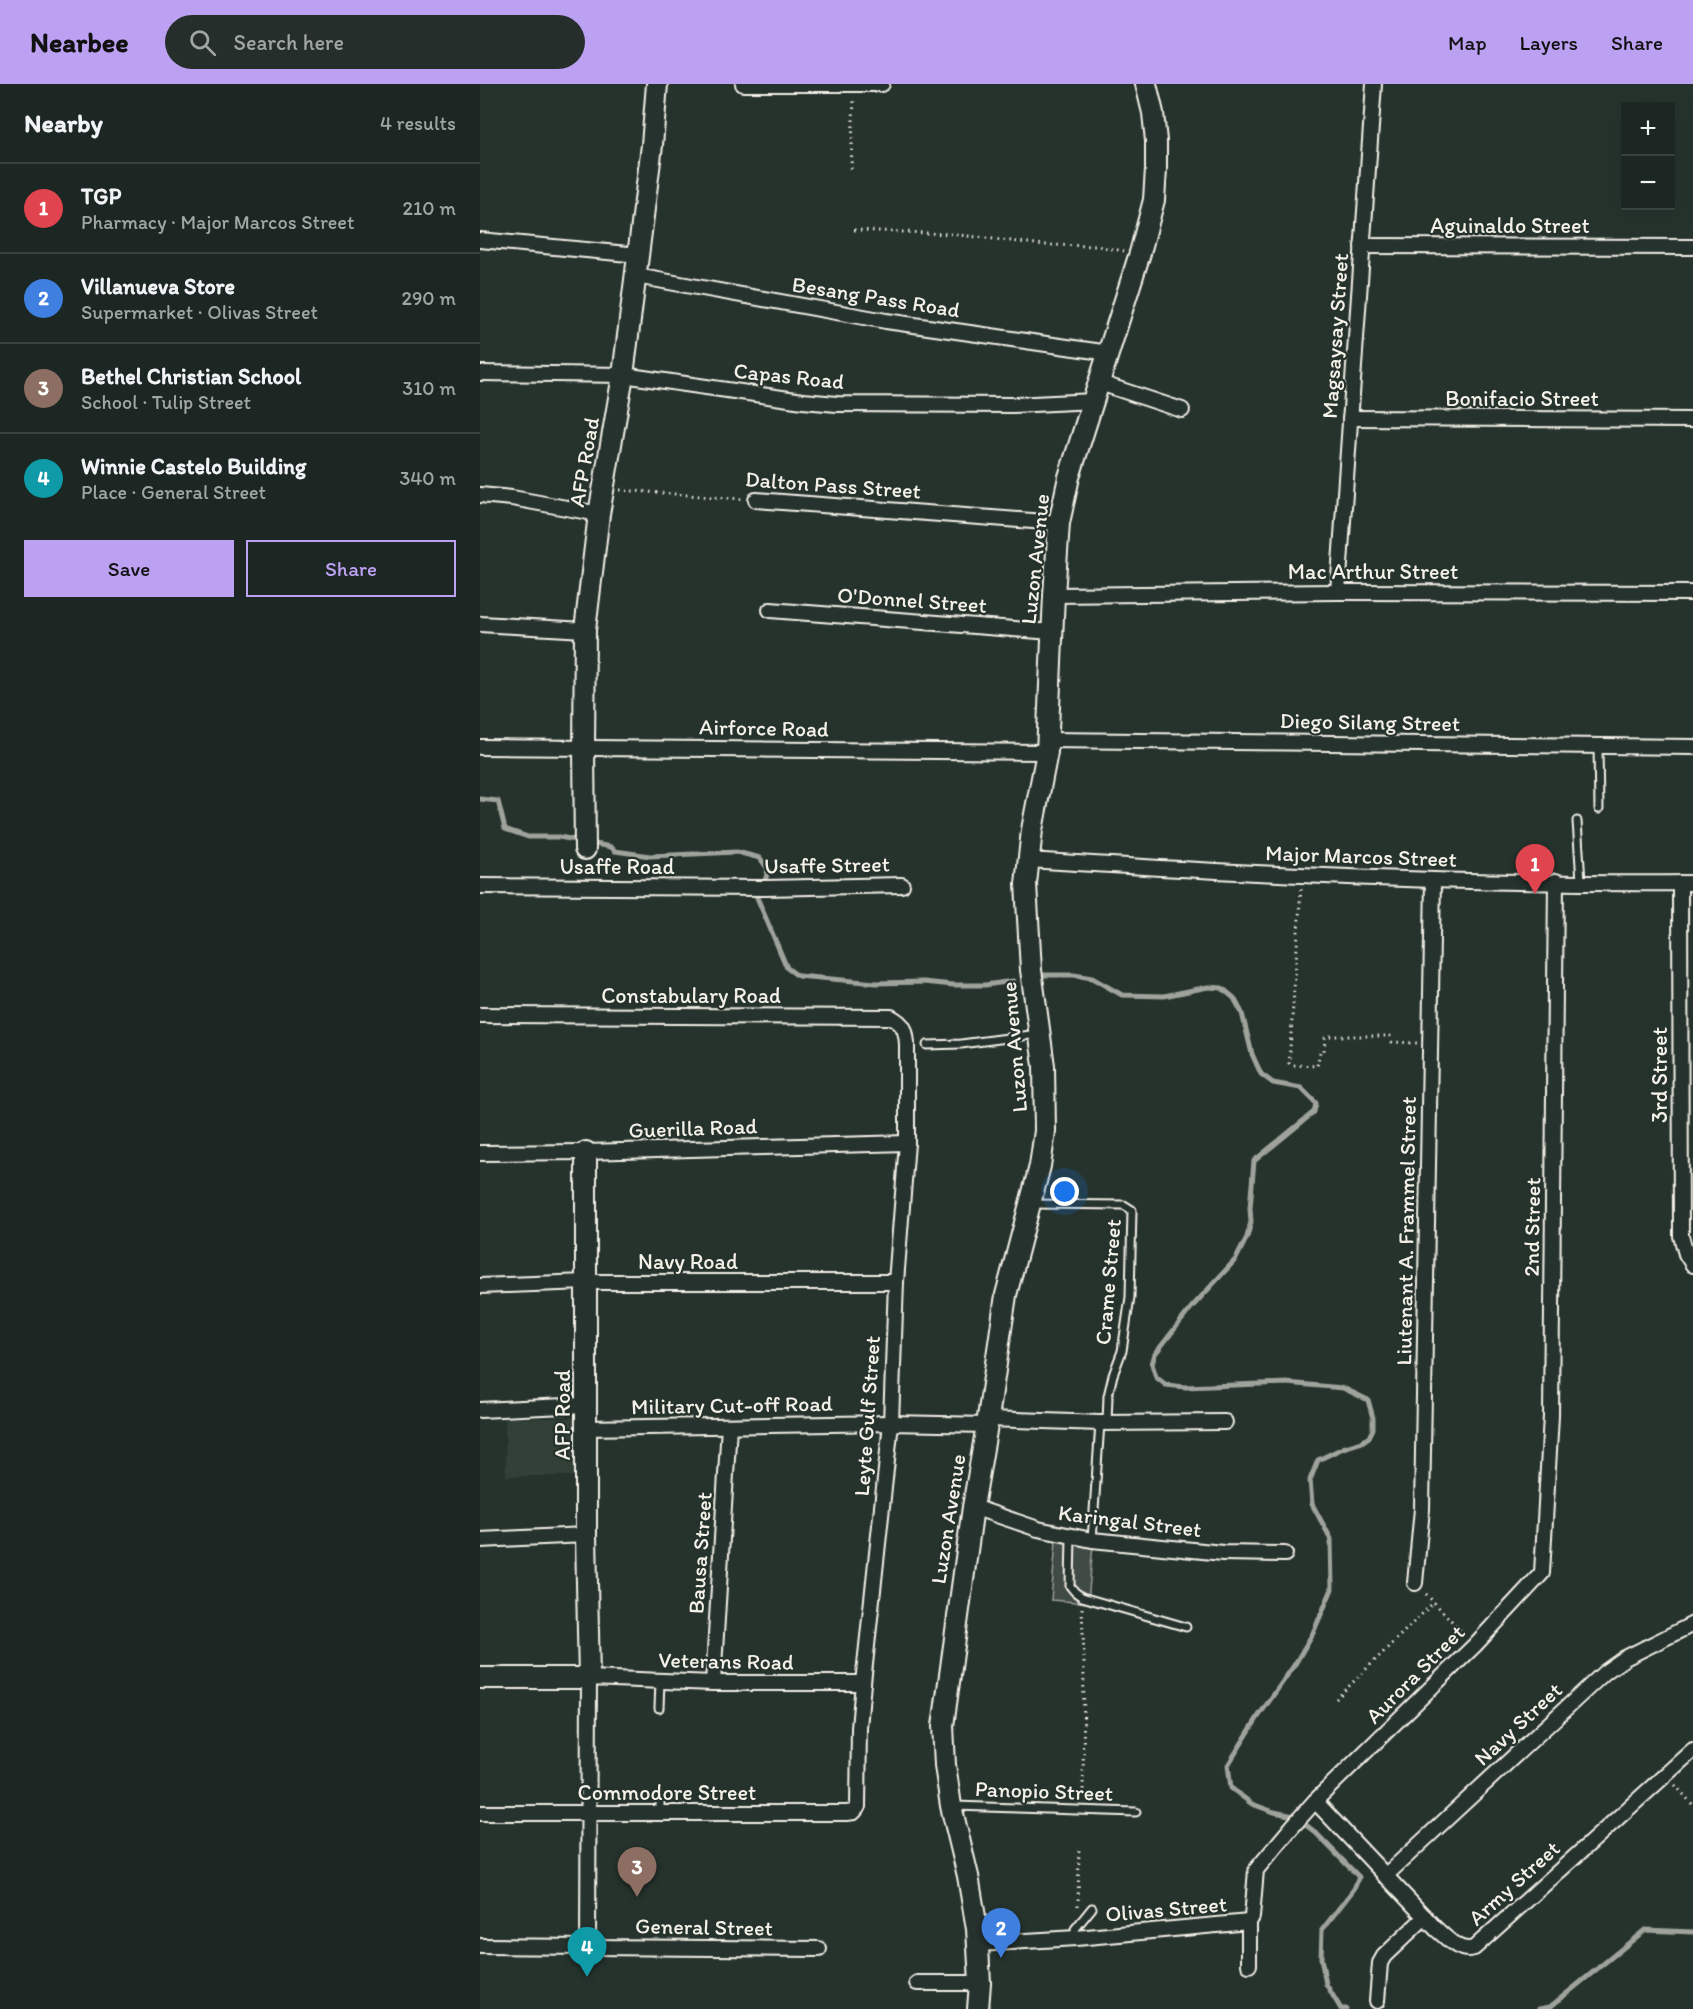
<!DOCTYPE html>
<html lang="en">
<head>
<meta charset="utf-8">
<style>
	:root { --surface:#1c2622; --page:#252e2a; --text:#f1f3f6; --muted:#a0a5a5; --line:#3a4340; --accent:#bca0f2 }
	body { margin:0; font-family:Itim,sans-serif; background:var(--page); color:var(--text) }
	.controls { position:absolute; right:18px; top:18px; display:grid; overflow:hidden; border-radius:0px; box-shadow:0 6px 24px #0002 }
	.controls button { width:54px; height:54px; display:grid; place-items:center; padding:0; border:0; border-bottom:2px solid var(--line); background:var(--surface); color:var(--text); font:30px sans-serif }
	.you { position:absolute; left:585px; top:1108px; width:21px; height:21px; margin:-15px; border:4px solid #fff; border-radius:50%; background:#1a73e8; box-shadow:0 0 0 9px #1a73e833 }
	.badge { display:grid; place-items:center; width:39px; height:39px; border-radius:50%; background:var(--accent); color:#fff; font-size:20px; font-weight:700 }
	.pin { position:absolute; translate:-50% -50px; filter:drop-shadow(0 2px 3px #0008) }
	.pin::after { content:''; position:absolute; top:32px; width:21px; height:18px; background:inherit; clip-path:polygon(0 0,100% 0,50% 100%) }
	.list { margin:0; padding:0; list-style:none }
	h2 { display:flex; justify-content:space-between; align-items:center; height:78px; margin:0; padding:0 24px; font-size:26px }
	h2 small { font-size:20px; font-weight:400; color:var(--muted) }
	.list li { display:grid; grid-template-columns:39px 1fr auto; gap:18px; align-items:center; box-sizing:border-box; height:90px; padding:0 24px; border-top:2px solid var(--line) }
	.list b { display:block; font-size:22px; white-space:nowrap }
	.list p { margin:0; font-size:20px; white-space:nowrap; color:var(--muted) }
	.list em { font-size:20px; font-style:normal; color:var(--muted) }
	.actions { display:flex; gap:12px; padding:18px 24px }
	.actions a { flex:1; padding:14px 0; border:2px solid var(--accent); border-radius:0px; text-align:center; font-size:21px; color:var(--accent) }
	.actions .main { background:var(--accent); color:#111 }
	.icon { flex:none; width:33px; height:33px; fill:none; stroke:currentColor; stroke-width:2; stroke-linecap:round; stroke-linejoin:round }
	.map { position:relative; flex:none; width:1213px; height:1925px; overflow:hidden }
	header { display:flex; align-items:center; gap:36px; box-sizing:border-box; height:84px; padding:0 30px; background:var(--accent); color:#111 }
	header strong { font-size:28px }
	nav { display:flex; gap:33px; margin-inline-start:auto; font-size:21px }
	.search { width:420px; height:54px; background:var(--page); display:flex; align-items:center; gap:15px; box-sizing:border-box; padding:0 21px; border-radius:33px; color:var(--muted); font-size:22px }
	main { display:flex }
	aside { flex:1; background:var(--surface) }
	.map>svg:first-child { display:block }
</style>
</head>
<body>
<header>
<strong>Nearbee</strong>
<div class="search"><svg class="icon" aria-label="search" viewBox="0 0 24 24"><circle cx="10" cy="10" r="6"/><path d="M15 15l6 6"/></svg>Search here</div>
<nav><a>Map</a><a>Layers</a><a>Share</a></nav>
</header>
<main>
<aside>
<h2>Nearby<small>4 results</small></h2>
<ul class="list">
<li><span class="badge" style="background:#e0444e">1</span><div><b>TGP</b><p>Pharmacy · Major Marcos Street</p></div><em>210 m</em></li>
<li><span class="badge" style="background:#3f7fe0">2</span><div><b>Villanueva Store</b><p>Supermarket · Olivas Street</p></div><em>290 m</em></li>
<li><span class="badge" style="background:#8d6e63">3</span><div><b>Bethel Christian School</b><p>School · Tulip Street</p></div><em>310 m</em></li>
<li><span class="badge" style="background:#0f9aa8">4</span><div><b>Winnie Castelo Building</b><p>Place · General Street</p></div><em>340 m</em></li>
</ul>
<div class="actions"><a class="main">Save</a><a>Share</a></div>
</aside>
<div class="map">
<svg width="1213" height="1925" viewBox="0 0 1213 1925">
	<rect width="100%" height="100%" fill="#26332d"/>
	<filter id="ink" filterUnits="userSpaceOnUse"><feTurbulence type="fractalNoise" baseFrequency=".0167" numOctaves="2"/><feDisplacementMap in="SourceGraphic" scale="12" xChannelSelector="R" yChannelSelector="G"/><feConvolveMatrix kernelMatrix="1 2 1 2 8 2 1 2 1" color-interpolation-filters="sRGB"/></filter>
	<g filter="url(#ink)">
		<polygon fill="#333f39" points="25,1334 99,1334 99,1392 26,1392"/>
		<polygon fill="#414b45" stroke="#9a9e96" stroke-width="1.5" points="576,1457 613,1460 608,1519 571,1516"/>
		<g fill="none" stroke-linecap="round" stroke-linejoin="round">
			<g stroke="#9fa39b" stroke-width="5">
				<polyline points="0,715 18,717 25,745 48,753 79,753 101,757"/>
				<polyline points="110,759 131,763 135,767 170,772 257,768 280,774 288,785 286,794 276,811 307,884 318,892 396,899 444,898 473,901 505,901 533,897"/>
				<polyline points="561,891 594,891 612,894 642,911 684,912 728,903 742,904 754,914 762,929 772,970 781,990 793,999 821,1004 836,1019 834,1028 774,1077 770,1124 771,1138 767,1153 756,1175 711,1224 675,1270 672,1280 676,1293 686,1301 705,1303 807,1299 863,1304 888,1316 893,1334 893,1345 889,1353 882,1358 863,1364 838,1376 830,1396 832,1420 851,1455 852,1505 833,1549 815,1580 778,1633 748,1681 751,1704 772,1720 794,1728 814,1732 835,1748 879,1793 874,1805 842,1846 841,1874 846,1900 861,1925 866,1925"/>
				<polyline points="1059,1925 1070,1923 1165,1846 1213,1848"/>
			</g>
			<g stroke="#f4f1e8" stroke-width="11">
				<g id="lane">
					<polyline points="1118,662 1119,725"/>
					<polyline points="1097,737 1101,797"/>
					<polyline points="447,961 481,960 558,950"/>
					<polyline points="552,1120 644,1121 652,1126 650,1213 642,1267 633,1291 628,1312 627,1339"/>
					<polyline points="591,1452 590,1502 595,1508 602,1513 706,1543"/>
					<polyline points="612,1456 620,1339"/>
					<polyline points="179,1624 180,1597"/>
					<polyline points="474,1722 656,1728"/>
					<polyline points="180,1729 180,1715"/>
					<polyline points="596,1854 595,1845 612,1824"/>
				</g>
			</g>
			<g stroke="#f4f1e8" stroke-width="18">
				<g id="street">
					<polyline points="263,0 402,0"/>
					<polyline points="0,156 159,171"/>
					<polyline points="882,162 1213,163"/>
					<polyline points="156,192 406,237 629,269"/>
					<polyline points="0,289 143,291 323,317 357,320 533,321 614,317"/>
					<polyline points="620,299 702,326"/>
					<polyline points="870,334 1213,336"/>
					<polyline points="0,411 32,414 119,430"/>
					<polyline points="276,416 579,439"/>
					<polyline points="858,508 894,0"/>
					<polyline points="574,511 858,508 1213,509"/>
					<polyline points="290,526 572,548"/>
					<polyline points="0,540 105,546"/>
					<polyline points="567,656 1213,663"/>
					<polyline points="0,663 567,668"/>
					<path d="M548,776C769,790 991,801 1213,799"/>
					<polyline points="1200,799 1201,1152 1206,1170 1213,1181"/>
					<polyline points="0,802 285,804 422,801"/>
					<path d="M0,931L411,933C424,940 426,946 427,960V1059L416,1198L411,1339L383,1599L379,1644L378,1723L374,1728L367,1729H0"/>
					<polyline points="0,1069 106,1068 427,1059"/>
					<polyline points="0,1202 106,1198 416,1198"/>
					<polyline points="0,1326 106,1321"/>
					<polyline points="508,1335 620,1339 745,1338"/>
					<polyline points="106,1344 411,1339 507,1341"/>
					<polyline points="493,1423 558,1445 612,1456 743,1469 805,1470"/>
					<polyline points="0,1456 106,1451"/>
					<polyline points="935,1499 942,1425 953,796"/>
					<polyline points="233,1599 249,1342"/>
					<path d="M835,1717L956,1845C967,1854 979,1869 994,1864L1213,1666"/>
					<polyline points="905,1792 1125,1588 1145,1574 1213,1540"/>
					<polyline points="498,1860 596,1854 769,1838"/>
					<polyline points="0,1862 339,1865"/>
					<polyline points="108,1862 109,1594 233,1599 383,1599"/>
					<polyline points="769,1881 769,1838 772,1833 776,1786 812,1743 835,1717 995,1561 1062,1489 1071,1332 1076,797"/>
					<polyline points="437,1899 500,1899"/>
					<polyline points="897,1917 900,1879 904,1872 945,1833"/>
				</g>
			</g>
			<g stroke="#f4f1e8" stroke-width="24">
				<g id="secondary">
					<polyline points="105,765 104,664 105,546 119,430 143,291 172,61 177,0"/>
					<polyline points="0,1594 109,1594 106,1451 106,1068"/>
					<polyline points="498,1925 500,1899 497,1845 488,1792 471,1722 465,1681 463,1642 493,1423 507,1341 526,1211 560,1082 565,1047 564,982 551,886 546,800 552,746 567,668 574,511 579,439 589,393 660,169 674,116 676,85 676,57 673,29 666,0"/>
				</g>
			</g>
			<g stroke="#f4f1e8" stroke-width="3" stroke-dasharray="1.5 4.5" stroke-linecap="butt">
				<polyline points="371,85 374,14"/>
				<polyline points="374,146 471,150 565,161 616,162 644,167"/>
				<polyline points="140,406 262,415"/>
				<polyline points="821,805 809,979 811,981 837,982 840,968 844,967 845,954 848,952 910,952 912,958 937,959"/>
				<polyline points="946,1510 985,1551"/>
				<polyline points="602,1524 604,1572 603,1715"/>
				<polyline points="856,1615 954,1518"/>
				<polyline points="1195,1701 1213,1721"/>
				<polyline points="598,1822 599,1764"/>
			</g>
			<use href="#lane" stroke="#26332d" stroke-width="7"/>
			<use href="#street" stroke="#26332d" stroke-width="14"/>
			<use href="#secondary" stroke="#26332d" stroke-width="20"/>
		</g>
	</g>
	<g text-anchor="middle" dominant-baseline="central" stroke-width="4.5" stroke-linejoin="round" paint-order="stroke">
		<g font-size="22" fill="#f4f1e8" stroke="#26332d">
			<text x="1030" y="141">Aguinaldo Street</text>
			<text transform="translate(396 213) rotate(9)">Besang Pass Road</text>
			<text transform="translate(855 252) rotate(-86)">Magsaysay Street</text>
			<text transform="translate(309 292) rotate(6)">Capas Road</text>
			<text x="1042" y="314">Bonifacio Street</text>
			<text transform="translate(104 378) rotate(-80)">AFP Road</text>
			<text transform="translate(353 401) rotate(4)">Dalton Pass Street</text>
			<text transform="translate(555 475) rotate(-84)">Luzon Avenue</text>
			<text x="893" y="487">Mac Arthur Street</text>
			<text transform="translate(432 516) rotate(4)">O'Donnel Street</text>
			<text transform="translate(890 638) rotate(1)">Diego Silang Street</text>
			<text transform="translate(284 644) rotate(1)">Airforce Road</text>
			<text transform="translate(881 772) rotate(2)">Major Marcos Street</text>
			<text transform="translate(347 781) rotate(-1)">Usaffe Street</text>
			<text x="137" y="782">Usaffe Road</text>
			<text x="211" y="911">Constabulary Road</text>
			<text transform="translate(534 963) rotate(-95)">Luzon Avenue</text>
			<text transform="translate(1179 991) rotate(-90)">3rd Street</text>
			<text transform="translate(213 1044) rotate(-2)">Guerilla Road</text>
			<text transform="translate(1052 1143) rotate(-89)">2nd Street</text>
			<text transform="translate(926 1147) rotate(-89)">Liutenant A. Frammel Street</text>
			<text x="208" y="1177">Navy Road</text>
			<text transform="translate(628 1198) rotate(-85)">Crame Street</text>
			<text transform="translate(252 1321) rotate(-1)">Military Cut-off Road</text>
			<text transform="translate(82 1331) rotate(-90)">AFP Road</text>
			<text transform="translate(387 1332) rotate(-86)">Leyte Gulf Street</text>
			<text transform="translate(468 1435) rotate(-81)">Luzon Avenue</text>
			<text transform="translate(650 1437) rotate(7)">Karingal Street</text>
			<text transform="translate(220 1469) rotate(-86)">Bausa Street</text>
			<text transform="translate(246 1577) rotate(1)">Veterans Road</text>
			<text transform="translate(935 1590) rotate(-45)">Aurora Street</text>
			<text transform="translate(1038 1640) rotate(-43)">Navy Street</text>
			<text transform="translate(564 1707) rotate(2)">Panopio Street</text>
			<text x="187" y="1708">Commodore Street</text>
			<text transform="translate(1034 1799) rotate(-42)">Army Street</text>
			<text transform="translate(686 1825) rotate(-5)">Olivas Street</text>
			<text transform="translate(224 1843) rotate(1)">General Street</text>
		</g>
	</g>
</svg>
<div class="controls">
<button>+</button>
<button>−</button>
</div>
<div class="you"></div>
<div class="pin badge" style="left:1055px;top:810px;background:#e0444e">1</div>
<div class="pin badge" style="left:521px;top:1874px;background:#3f7fe0">2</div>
<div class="pin badge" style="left:157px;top:1813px;background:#8d6e63">3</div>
<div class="pin badge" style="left:107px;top:1893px;background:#0f9aa8">4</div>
</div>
</main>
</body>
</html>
